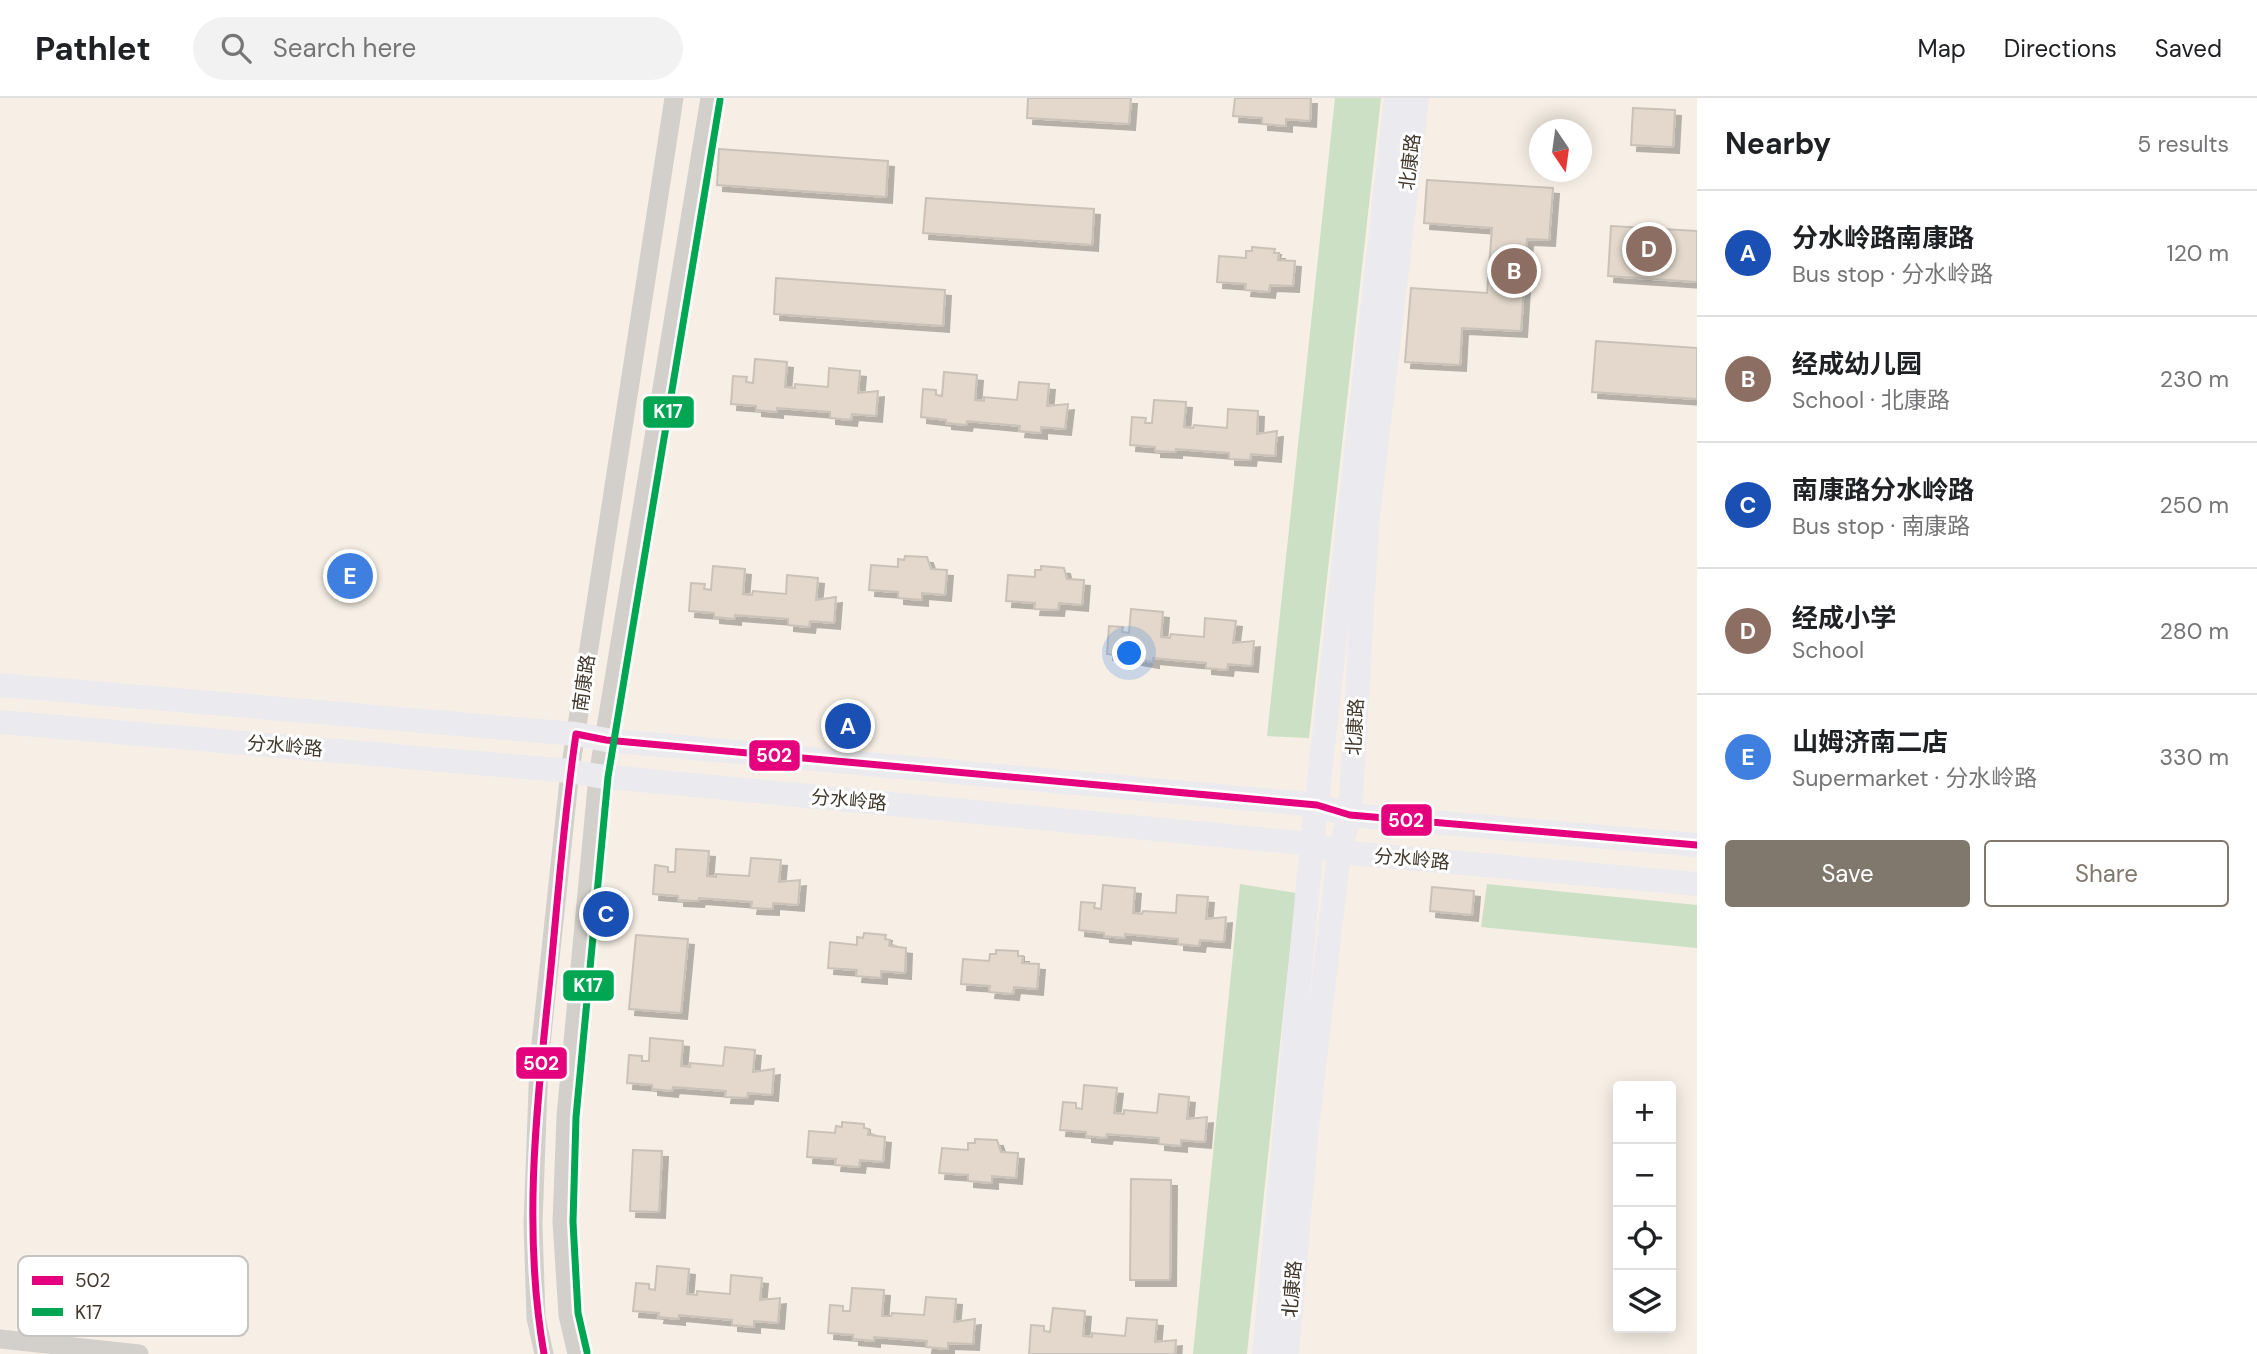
<!DOCTYPE html>
<html lang="en">
<head>
<meta charset="utf-8">
<style>
	:root { --surface:#fff; --page:#f2f2f2; --text:#202124; --muted:#757577; --line:#e0e0e0; --accent:#81786d }
	body { margin:0; font-family:"DM Sans","Noto Sans SC",sans-serif; background:var(--page); color:var(--text) }
	.controls { position:absolute; right:21px; bottom:21px; display:grid; overflow:hidden; border-radius:7px; box-shadow:0 4px 18px #0003 }
	.controls button { width:63px; height:63px; display:grid; place-items:center; padding:0; border:0; border-bottom:2px solid var(--line); background:var(--surface); color:var(--text); font:35px sans-serif }
	.compass { position:absolute; left:1529px; top:21px; width:63px; height:63px; border-radius:50%; background:var(--surface); box-shadow:0 4px 18px #0003; rotate:167deg }
	.you { position:absolute; left:1130px; top:556px; width:24px; height:24px; margin:-18px; border:5px solid #fff; border-radius:50%; background:#1a73e8; box-shadow:0 0 0 10px #1a73e833 }
	.badge { display:grid; place-items:center; width:46px; height:46px; border-radius:50%; background:var(--accent); color:#fff; font-size:23px; font-weight:700 }
	.pin { position:absolute; translate:-50% -50%; border:4px solid #fff; box-shadow:0 2px 7px #0006 }
	.list { margin:0; padding:0; list-style:none }
	h2 { display:flex; justify-content:space-between; align-items:center; height:91px; margin:0; padding:0 28px; font-size:30px }
	h2 small { font-size:23px; font-weight:400; color:var(--muted) }
	.list li { display:grid; grid-template-columns:46px 1fr auto; gap:21px; align-items:center; box-sizing:border-box; height:126px; padding:0 28px; border-top:2px solid var(--line) }
	.list b { display:block; font-size:26px; white-space:nowrap }
	.list p { margin:0; font-size:23px; white-space:nowrap; color:var(--muted) }
	.list em { font-size:23px; font-style:normal; color:var(--muted) }
	.actions { display:flex; gap:14px; padding:21px 28px }
	.actions a { flex:1; padding:16px 0; border:2px solid var(--accent); border-radius:7px; text-align:center; font-size:24px; color:var(--accent) }
	.actions .main { background:var(--accent); color:#fff }
	.icon { flex:none; width:38px; height:38px; fill:none; stroke:currentColor; stroke-width:2; stroke-linecap:round; stroke-linejoin:round }
	.map { position:relative; flex:none; width:1697px; height:1256px; overflow:hidden }
	header { display:flex; align-items:center; gap:42px; box-sizing:border-box; height:98px; padding:0 35px; background:var(--surface); border-bottom:2px solid var(--line) }
	header strong { font-size:33px }
	nav { display:flex; gap:38px; margin-inline-start:auto; font-size:24px }
	.search { width:490px; height:63px; background:var(--page); display:flex; align-items:center; gap:18px; box-sizing:border-box; padding:0 24px; border-radius:38px; color:var(--muted); font-size:26px }
	main { display:flex }
	aside { flex:1; background:var(--surface) }
	.map>svg:first-child { display:block }
</style>
</head>
<body>
<header>
<strong>Pathlet</strong>
<div class="search"><svg class="icon" aria-label="search" viewBox="0 0 24 24"><circle cx="10" cy="10" r="6"/><path d="M15 15l6 6"/></svg>Search here</div>
<nav><a>Map</a><a>Directions</a><a>Saved</a></nav>
</header>
<main>
<div class="map">
<svg width="1697" height="1256" viewBox="0 0 1697 1256">
	<defs>
		<filter id="shadow"><feDropShadow dx="6" dy="6" stdDeviation="0" flood-color="#0004"/></filter>
	</defs>
	<rect width="100%" height="100%" fill="#f7efe5"/>
	<g fill="#cce0c6">
		<polygon points="1335,0 1381,0 1309,640 1267,638"/>
		<polygon points="1240,786 1296,795 1247,1256 1193,1256"/>
		<polygon points="1487,786 1697,807 1697,850 1481,829"/>
	</g>
	<g fill="#e3d8cb" stroke="#cac2b8" stroke-width="2" filter="url(#shadow)">
		<polygon points="1028,0 1131,0 1129,26 1027,20"/>
		<polygon points="1235,0 1311,0 1310,23 1286,21 1286,28 1262,26 1262,20 1233,18"/>
		<polygon points="1633,10 1675,12 1673,49 1631,47"/>
		<polygon points="719,51 888,63 886,99 717,87"/>
		<polygon points="1427,82 1553,90 1549,142 1527,141 1521,233 1462,230 1460,267 1405,264 1411,190 1487,195 1492,130 1424,125"/>
		<polygon points="926,100 1094,111 1092,147 923,135"/>
		<polygon points="1611,128 1697,133 1697,184 1608,178"/>
		<polygon points="1252,149 1275,151 1274,155 1279,155 1278,162 1295,163 1293,188 1270,187 1269,194 1245,192 1246,186 1217,184 1219,158 1246,160 1246,153 1252,153"/>
		<polygon points="776,180 945,192 943,228 774,216"/>
		<polygon points="1596,243 1697,250 1697,301 1592,294"/>
		<polygon points="755,261 787,264 785,289 795,290 795,286 828,289 829,270 860,273 858,295 878,293 876,318 852,316 851,322 830,320 830,314 777,310 777,314 756,312 756,308 731,306 733,278 747,279 746,284 753,285"/>
		<polygon points="944,274 977,277 975,302 984,303 984,299 1017,302 1019,284 1049,286 1047,308 1068,306 1065,331 1041,329 1041,335 1019,333 1020,328 967,323 966,327 946,325 946,322 921,319 923,291 936,292 936,297 942,298"/>
		<polygon points="1154,302 1186,304 1184,329 1193,330 1194,327 1227,330 1228,311 1258,313 1257,336 1277,333 1275,358 1251,356 1250,362 1229,361 1229,355 1176,351 1176,354 1155,353 1155,349 1130,347 1132,319 1146,320 1145,325 1152,325"/>
		<polygon points="905,458 927,459 931,471 947,472 945,497 922,495 922,502 898,500 898,494 869,492 871,467 898,469 898,461 904,462"/>
		<polygon points="713,468 745,471 743,496 752,497 753,493 786,496 787,477 818,480 816,502 836,499 834,525 810,523 809,529 788,527 788,521 735,517 735,521 714,519 714,515 689,513 691,485 705,486 704,491 711,492"/>
		<polygon points="1041,468 1064,470 1067,481 1084,482 1082,507 1059,505 1058,512 1034,511 1035,505 1006,503 1008,477 1035,479 1035,472 1041,472"/>
		<polygon points="1131,511 1163,514 1161,539 1170,540 1171,536 1204,539 1205,520 1236,523 1233,545 1254,543 1252,568 1228,566 1227,572 1206,570 1206,565 1153,560 1153,564 1107,556 1109,528 1123,529 1122,534 1129,535"/>
		<polygon points="676,751 709,753 707,778 716,779 716,776 749,778 751,760 781,762 779,784 800,782 798,807 773,805 773,811 751,810 752,804 699,800 698,803 678,802 678,798 653,796 655,767 668,769 668,774 675,774"/>
		<polygon points="1103,787 1135,790 1133,815 1142,816 1143,813 1176,815 1177,797 1208,799 1206,821 1226,819 1224,844 1200,842 1199,848 1178,846 1178,841 1125,836 1125,840 1104,838 1104,835 1079,832 1081,804 1095,805 1094,810 1101,811"/>
		<polygon points="1432,789 1474,793 1472,817 1430,813"/>
		<polygon points="864,835 886,837 885,841 890,842 889,848 906,850 905,875 881,873 881,880 856,878 857,872 828,870 830,844 857,847 857,839 863,840"/>
		<polygon points="636,837 688,841 681,915 629,911"/>
		<polygon points="996,852 1018,853 1018,858 1023,858 1022,865 1039,866 1037,891 1014,889 1013,896 989,894 990,888 961,886 963,861 989,863 990,856 996,856"/>
		<polygon points="650,940 683,943 681,968 690,969 690,965 723,968 725,949 755,952 753,974 774,971 772,997 748,995 747,1000 725,999 726,993 673,989 672,993 652,991 652,987 627,985 629,957 642,958 642,963 649,963"/>
		<polygon points="1084,987 1117,990 1114,1015 1124,1016 1124,1012 1157,1015 1159,996 1189,999 1187,1021 1207,1019 1205,1044 1181,1042 1181,1048 1159,1046 1159,1040 1107,1036 1106,1040 1086,1038 1086,1034 1060,1032 1063,1004 1076,1005 1076,1010 1082,1011"/>
		<polygon points="842,1024 864,1026 864,1030 869,1031 868,1037 885,1039 883,1064 860,1062 859,1069 835,1067 836,1061 807,1059 809,1033 835,1035 836,1028 842,1029"/>
		<polygon points="975,1041 997,1042 1001,1054 1018,1055 1016,1080 992,1078 992,1085 968,1083 968,1077 939,1075 942,1050 968,1052 968,1045 975,1045"/>
		<polygon points="633,1052 662,1053 659,1114 630,1113"/>
		<polygon points="1131,1081 1171,1082 1170,1182 1130,1182"/>
		<polygon points="657,1168 689,1171 687,1196 697,1197 697,1193 730,1196 731,1177 762,1180 760,1202 780,1200 778,1225 754,1223 754,1229 732,1227 732,1222 679,1217 679,1221 658,1219 659,1215 633,1213 636,1185 649,1186 649,1191 655,1192"/>
		<polygon points="852,1190 884,1192 882,1218 891,1218 892,1215 924,1217 926,1199 956,1201 954,1224 975,1221 973,1246 948,1245 948,1251 926,1249 927,1243 874,1239 874,1243 853,1241 853,1237 828,1235 830,1207 843,1208 843,1213 850,1213"/>
		<polygon points="1053,1210 1085,1213 1083,1238 1092,1239 1092,1235 1125,1238 1127,1220 1157,1222 1155,1244 1176,1242 1175,1256 1029,1256 1031,1227 1044,1228 1044,1233 1050,1234"/>
	</g>
	<g fill="none" stroke-linecap="round" stroke-linejoin="round">
		<g stroke="#d3d0cc" stroke-width="19">
			<polyline points="0,1241 139,1256"/>
			<polyline points="544,1256 536,1220 533,1126 539,964 570,673 674,0"/>
			<polyline points="577,1256 568,1217 562,1124 566,1018 598,678 710,0"/>
		</g>
		<g stroke="#ebeaee" stroke-width="24">
			<polyline points="0,587 576,636 606,642 1317,707 1350,717 1697,747"/>
			<polyline points="0,624 570,673 598,678 1312,746 1339,754 1697,786"/>
			<polyline points="1264,1256 1312,746 1396,0"/>
			<polyline points="1287,1256 1307,1029 1339,754 1350,717 1367,427 1417,0"/>
		</g>
		<g stroke="#fff" stroke-width="12">
			<path id="bus-1" d="M544,1256C522,1130 537,1006 550,880C558,798 564,717 576,636L606,642L1317,707L1350,717L1697,747"/>
		</g>
		<g stroke="#fff" stroke-width="12">
			<polyline id="bus-2" points="587,1254 578,1215 573,1124 576,1019 608,679 720,2"/>
		</g>
		<use href="#bus-1" stroke="#e5007d" stroke-width="7"/>
		<use href="#bus-2" stroke="#00a651" stroke-width="7"/>
	</g>
	<g text-anchor="middle" dominant-baseline="central" stroke-width="6" stroke-linejoin="round" paint-order="stroke">
		<g font-size="19" fill="#42382c" stroke="#fff">
			<text transform="translate(1410 64) rotate(-83)">北康路</text>
			<text transform="translate(584 585) rotate(-82)">南康路</text>
			<text transform="translate(1355 629) rotate(-87)">北康路</text>
			<text transform="translate(285 648) rotate(5)">分水岭路</text>
			<text transform="translate(849 702) rotate(5)">分水岭路</text>
			<text transform="translate(1412 761) rotate(5)">分水岭路</text>
			<text transform="translate(1292 1191) rotate(-85)">北康路</text>
		</g>
	</g>
	<rect x="18" y="1158" width="230" height="80" rx="10" fill="#fff" stroke="#c6c3c0" stroke-width="2"/>
	<rect x="32" y="1178" width="31" height="9" fill="#e5007d"/>
	<rect x="32" y="1210" width="31" height="8" fill="#00a651"/>
	<g font-size="19" fill="#42382c">
		<text x="75" y="1189">502</text>
		<text x="75" y="1221">K17</text>
	</g>
	<g stroke="#fff" stroke-width="2.5">
		<rect x="642" y="297" width="53" height="34" rx="7" fill="#00a651"/>
		<rect x="748" y="641" width="53" height="33" rx="7" fill="#e5007d"/>
		<rect x="1380" y="705" width="53" height="34" rx="7" fill="#e5007d"/>
		<rect x="562" y="871" width="53" height="33" rx="7" fill="#00a651"/>
		<rect x="515" y="948" width="53" height="34" rx="7" fill="#e5007d"/>
	</g>
	<g font-size="19" text-anchor="middle" font-weight="bold" fill="#fff">
		<text x="668" y="320">K17</text>
		<text x="774" y="664">502</text>
		<text x="1406" y="729">502</text>
		<text x="588" y="894">K17</text>
		<text x="541" y="972">502</text>
	</g>
</svg>
<div class="controls">
<button>+</button>
<button>−</button>
<button><svg class="icon" aria-label="locate" viewBox="0 0 24 24"><circle cx="12" cy="12" r="6"/><path d="M12 2v4M12 18v4M2 12h4M18 12h4"/></svg></button>
<button><svg class="icon" aria-label="layers" viewBox="0 0 24 24"><path d="M12 4l9 5-9 5-9-5zM3 14l9 5 9-5"/></svg></button>
</div>
<svg class="compass" viewBox="-18 -18 36 36"><path d="M0-13l5 13h-10z" fill="#e53935"/><path d="M0 13l5-13h-10z" fill="#757577"/></svg>
<div class="you"></div>
<div class="pin badge" style="left:848px;top:628px;background:#1a4fb4">A</div>
<div class="pin badge" style="left:1514px;top:173px;background:#8d6e63">B</div>
<div class="pin badge" style="left:606px;top:816px;background:#1a4fb4">C</div>
<div class="pin badge" style="left:1649px;top:151px;background:#8d6e63">D</div>
<div class="pin badge" style="left:350px;top:478px;background:#3f7fe0">E</div>
</div>
<aside>
<h2>Nearby<small>5 results</small></h2>
<ul class="list">
<li><span class="badge" style="background:#1a4fb4">A</span><div><b>分水岭路南康路</b><p>Bus stop · 分水岭路</p></div><em>120 m</em></li>
<li><span class="badge" style="background:#8d6e63">B</span><div><b>经成幼儿园</b><p>School · 北康路</p></div><em>230 m</em></li>
<li><span class="badge" style="background:#1a4fb4">C</span><div><b>南康路分水岭路</b><p>Bus stop · 南康路</p></div><em>250 m</em></li>
<li><span class="badge" style="background:#8d6e63">D</span><div><b>经成小学</b><p>School</p></div><em>280 m</em></li>
<li><span class="badge" style="background:#3f7fe0">E</span><div><b>山姆济南二店</b><p>Supermarket · 分水岭路</p></div><em>330 m</em></li>
</ul>
<div class="actions"><a class="main">Save</a><a>Share</a></div>
</aside>
</main>
</body>
</html>
